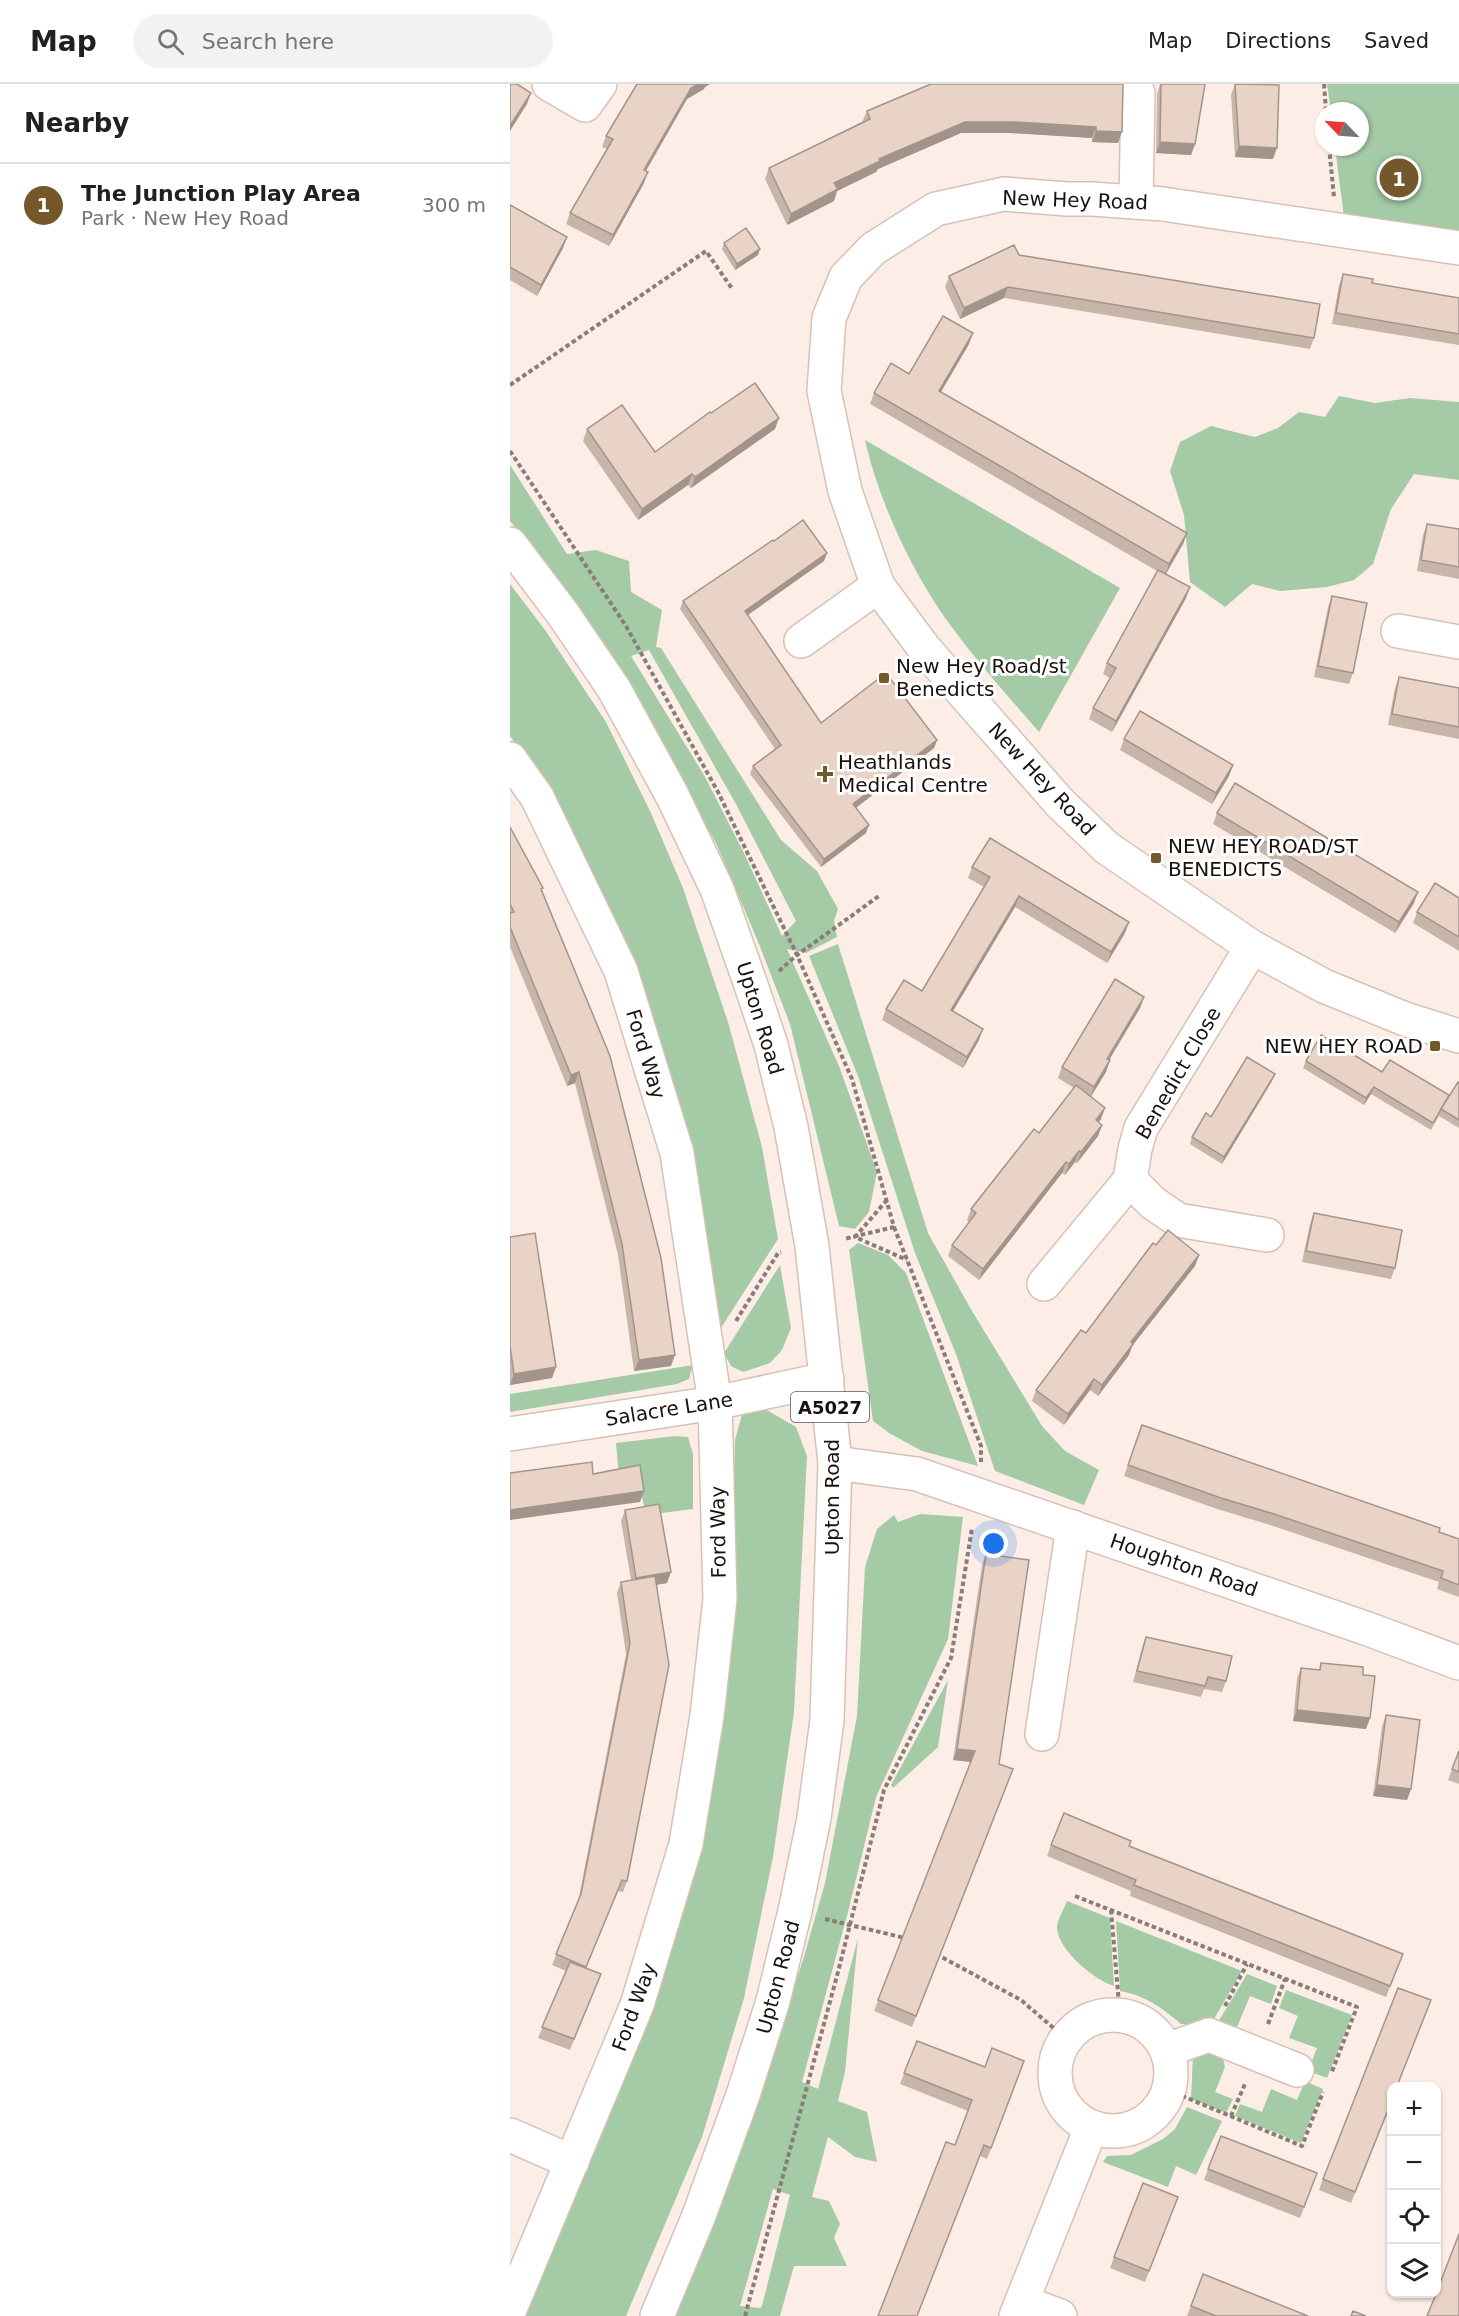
<!DOCTYPE html>
<html lang="en">
<head>
<meta charset="utf-8">
<style>
	:root { --surface:#fff; --page:#f2f2f2; --text:#202124; --muted:#757577; --line:#e0e0e0; --accent:#74582b }
	body { margin:0; font-family:"DejaVu Sans",sans-serif; background:var(--page); color:var(--text) }
	.controls { position:absolute; right:18px; bottom:18px; display:grid; overflow:hidden; border-radius:12px; box-shadow:0 2px 4px #0004 }
	.controls button { width:54px; height:54px; display:grid; place-items:center; padding:0; border:0; border-bottom:2px solid var(--line); background:var(--surface); color:var(--text); font:30px sans-serif }
	.compass { position:absolute; left:805px; top:18px; width:54px; height:54px; border-radius:50%; background:var(--surface); box-shadow:0 2px 4px #0004; rotate:295deg }
	.you { position:absolute; left:484px; top:1460px; width:21px; height:21px; margin:-15px; border:4px solid #fff; border-radius:50%; background:#1a73e8; box-shadow:0 0 0 9px #1a73e833 }
	.badge { display:grid; place-items:center; width:39px; height:39px; border-radius:50%; background:var(--accent); color:#fff; font-size:20px; font-weight:700 }
	.pin { position:absolute; translate:-50% -50%; border:3px solid #fff; box-shadow:0 2px 6px #0006 }
	.list { margin:0; padding:0; list-style:none }
	h2 { display:flex; justify-content:space-between; align-items:center; height:78px; margin:0; padding:0 24px; font-size:26px }
	h2 small { font-size:20px; font-weight:400; color:var(--muted) }
	.list li { display:grid; grid-template-columns:39px 1fr auto; gap:18px; align-items:center; box-sizing:border-box; height:84px; padding:0 24px; border-top:2px solid var(--line) }
	.list b { display:block; font-size:22px; white-space:nowrap }
	.list p { margin:0; font-size:20px; white-space:nowrap; color:var(--muted) }
	.list em { font-size:20px; font-style:normal; color:var(--muted) }
	.icon { flex:none; width:33px; height:33px; fill:none; stroke:currentColor; stroke-width:2; stroke-linecap:round; stroke-linejoin:round }
	.map { position:relative; flex:none; width:949px; height:2232px; overflow:hidden }
	header { display:flex; align-items:center; gap:36px; box-sizing:border-box; height:84px; padding:0 30px; background:var(--surface); border-bottom:2px solid var(--line) }
	header strong { font-size:28px }
	nav { display:flex; gap:33px; margin-inline-start:auto; font-size:21px }
	.search { width:420px; height:54px; background:var(--page); display:flex; align-items:center; gap:15px; box-sizing:border-box; padding:0 21px; border-radius:33px; color:var(--muted); font-size:22px }
	main { display:flex }
	aside { flex:1; background:var(--surface) }
	.map>svg:first-child { display:block }
</style>
</head>
<body>
<header>
<strong>Map</strong>
<div class="search"><svg class="icon" aria-label="search" viewBox="0 0 24 24"><circle cx="10" cy="10" r="6"/><path d="M15 15l6 6"/></svg>Search here</div>
<nav><a>Map</a><a>Directions</a><a>Saved</a></nav>
</header>
<main>
<aside>
<h2>Nearby<small></small></h2>
<ul class="list">
<li><span class="badge">1</span><div><b>The Junction Play Area</b><p>Park · New Hey Road</p></div><em>300 m</em></li>
</ul>
</aside>
<div class="map">
<svg width="949" height="2232" viewBox="0 0 949 2232">
	<rect width="100%" height="100%" fill="#fceee7"/>
	<g fill="#a4caa6" fill-rule="evenodd">
		<polygon points="817,0 949,0 949,157 835,141 825,63 850,63 850,27 821,27"/>
		<polygon points="829,312 865,319 900,314 949,318 949,396 904,390 881,425 863,480 844,496 817,503 770,507 742,500 715,523 680,498 674,431 660,387 670,358 701,342 745,353 768,344 789,328 815,333"/>
		<path d="M355,356L610,504L529,648C499,613 468,579 441,542C403,491 369,418 355,356Z"/>
		<path d="M0,381L57,470L86,466L119,477L121,508L152,526L146,563L151,564L271,756L307,787L328,825L324,837L327,853L296,869L277,865L329,982L367,1088L359,1128L345,1145L329,1142L280,940L249,860L206,759L122,615L19,460L0,437ZM139,566L227,722L286,837L272,852L233,767L194,691L121,572Z"/>
		<polygon points="0,500 35,546 96,638 141,729 173,804 218,938 252,1063 268,1155 209,1247 183,1098 19,679 0,652"/>
		<polygon points="328,860 418,1149 462,1227 532,1342 555,1367 589,1386 574,1421 485,1387 446,1270 405,1169 348,992 299,872"/>
		<polygon points="348,1159 378,1171 396,1189 468,1382 412,1367 379,1349 363,1337 339,1166"/>
		<polygon points="270,1181 281,1244 272,1266 260,1279 233,1288 221,1282 214,1269"/>
		<polygon points="183,1281 179,1295 167,1300 0,1328 0,1310"/>
		<polygon points="255,1325 286,1343 297,1372 284,1628 263,1773 234,1914 192,2053 116,2232 6,2232 123,1952 218,1557 225,1356 232,1330"/>
		<polygon points="165,1352 178,1353 183,1370 183,1425 136,1431 127,1390 109,1392 106,1359"/>
		<path d="M410,1430L453,1433L438,1555L366,1713L338,1828L292,1998L308,2005L348,1854L335,1988L328,2017L357,2028L367,2078L345,2073L318,2053L302,2113L319,2117L330,2140L324,2154L337,2182H284L270,2232H161L278,1921L293,1876L315,1799L347,1632L355,1483L367,1445L384,1431L388,1438ZM263,2105L280,2111L253,2218L251,2224L230,2222Z"/>
		<polygon points="438,1596 428,1663 383,1704 381,1701"/>
		<path d="M557,1817L600,1834L604,1902C584,1896 548,1866 547,1844C547,1836 554,1825 557,1817Z"/>
		<path d="M606,1837L732,1887L701,1940H671C653,1924 634,1911 610,1907Z"/>
		<polygon points="737,1890 767,1902 761,1920 740,1912 727,1943 707,1940"/>
		<polygon points="776,1906 842,1931 817,1994 798,1987 807,1964 779,1954 788,1932 769,1924"/>
		<polygon points="693,1966 712,1971 715,1983 705,2008 723,2015 716,2029 681,2015 683,1971"/>
		<polygon points="795,1997 813,2005 791,2059 725,2032 730,2020 752,2028 761,2005 787,2016"/>
		<polygon points="677,2023 712,2037 686,2091 666,2082 658,2103 593,2078 597,2072 621,2071 653,2055 665,2045"/>
	</g>
	<g fill="none" stroke-linecap="round" stroke-linejoin="round">
		<g stroke="#d7c1b5" stroke-width="36">
			<g id="minor">
				<polyline points="39,0 75,21 90,0"/>
				<polyline points="625,0 628,9 626,118"/>
				<polyline points="949,164 653,120 582,115 557,115 494,110 426,125 363,165 336,193 319,234 314,307 335,407 368,502 414,564 550,719 597,764 742,863 814,902 895,935 949,952"/>
				<polyline points="888,547 949,558"/>
				<polyline points="291,557 368,502"/>
				<polyline points="0,675 27,713 111,887 167,1069 205,1319 210,1515 197,1632 176,1760 127,1921 0,2225"/>
				<polyline points="620,1096 643,1119 668,1136 757,1151"/>
				<polyline points="534,1200 620,1096 625,1065 631,1044 742,863"/>
				<polyline points="0,1350 205,1319 317,1295"/>
				<polyline points="325,1379 407,1390 858,1545 949,1579"/>
				<polyline points="532,1650 563,1443"/>
				<circle cx="603" cy="1989" r="58"/>
				<polyline points="657,1966 699,1951 787,1986"/>
				<polyline points="0,2051 62,2078"/>
				<polyline points="512,2218 550,2232"/>
				<polyline points="506,2232 581,2044"/>
			</g>
		</g>
		<g stroke="#d7c1b5" stroke-width="36">
			<polyline id="major" points="0,460 53,530 104,605 162,711 207,805 242,904 261,961 281,1043 302,1162 325,1379 317,1636 304,1734 285,1827 263,1917 233,2011 188,2134 147,2232"/>
		</g>
		<g stroke="#887d78" stroke-width="4" stroke-dasharray="4.5 3" stroke-linecap="butt">
			<polyline points="814,0 816,27"/>
			<polyline points="819,63 824,113"/>
			<polyline points="0,301 196,167 223,206"/>
			<polyline points="0,367 116,542 208,708 287,871 342,995 384,1143 334,1155"/>
			<polyline points="269,887 287,871 369,812"/>
			<polyline points="377,1116 345,1153 397,1176"/>
			<polyline points="384,1143 471,1362 471,1378"/>
			<polyline points="226,1237 268,1169 271,1168"/>
			<polyline points="565,1812 847,1923 821,1990"/>
			<polyline points="601,1826 610,1932"/>
			<polyline points="315,1835 395,1854"/>
			<polyline points="426,1870 511,1916 555,1954"/>
			<polyline points="715,1922 737,1880"/>
			<polyline points="758,1940 775,1895"/>
			<polyline points="658,2006 792,2062 813,2008"/>
			<polyline points="721,2032 735,2000"/>
			<polyline points="235,2232 328,1888 374,1706 441,1574 462,1444"/>
		</g>
		<use href="#minor" stroke="#fff" stroke-width="33"/>
		<use href="#major" stroke="#fff" stroke-width="33"/>
	</g>
	<g fill="#c8b5aa">
		<polygon points="127,0 200,0 195,3 194,5 177,15 136,87 134,99 99,162 56,140 60,129 97,65 92,63 96,52"/>
		<polygon points="613,0 608,59 582,58 582,54 500,49 451,49 368,85 366,88 327,107 324,117 277,141 255,95 259,84 352,38 357,27"/>
		<polygon points="650,0 685,60 681,71 646,69 647,10"/>
		<polygon points="725,0 763,75 725,73 721,11"/>
		<polygon points="0,121 57,153 53,164 27,212 0,196"/>
		<polygon points="214,159 248,171 225,186 212,165"/>
		<polygon points="509,171 804,254 800,265 494,214 450,235 435,203 439,192"/>
		<polygon points="833,190 862,199 949,214 949,261 822,240 829,201"/>
		<polygon points="459,260 431,308 677,449 673,460 656,490 680,503 676,514 602,648 579,635 583,624 600,594 593,590 597,579 647,487 360,320 364,309 399,290"/>
		<polygon points="201,329 265,345 181,404 178,401 128,436 73,357 77,345 145,368"/>
		<polygon points="917,440 949,445 949,495 907,487 913,451"/>
		<polygon points="264,457 317,469 314,477 238,531 311,639 427,656 424,664 346,724 356,749 311,783 240,690 243,682 265,665 170,525 173,517"/>
		<polygon points="822,512 843,589 839,600 804,593 818,523"/>
		<polygon points="889,593 949,604 949,655 878,641 885,604"/>
		<polygon points="614,655 723,681 719,692 702,720 610,666"/>
		<polygon points="707,729 904,819 885,849 703,740"/>
		<polygon points="0,743 32,806 161,1282 124,1287 108,1171 65,999 57,1002 0,863"/>
		<polygon points="462,783 615,849 597,879 505,823 443,927 469,956 453,984 372,936 376,925 412,907 474,803 458,794"/>
		<polygon points="949,814 949,867 903,839 907,828"/>
		<polygon points="634,913 630,924 599,976 600,976 596,988 581,1012 591,1035 589,1038 592,1041 588,1052 567,1079 565,1078 555,1091 552,1089 469,1196 438,1172 442,1161 459,1138 457,1136 461,1125 529,1049 564,1004 548,994 552,983"/>
		<polygon points="796,977 872,988 937,1016 949,999 949,1044 929,1032 921,1046 861,1010 854,1021 793,984"/>
		<polygon points="762,997 712,1080 680,1060 682,1053 701,1033"/>
		<polygon points="804,1129 885,1184 881,1195 792,1178 800,1140"/>
		<polygon points="0,1153 46,1283 42,1294 0,1301"/>
		<polygon points="646,1161 689,1171 685,1182 622,1262 619,1271 588,1312 580,1306 554,1341 522,1317 526,1306 576,1249"/>
		<polygon points="632,1341 949,1455 949,1513 927,1505 929,1498 760,1441 707,1425 614,1392"/>
		<polygon points="115,1426 157,1499 146,1501 117,1797 113,1808 108,1807 76,1884 91,1890 60,1966 28,1954 56,1887 42,1881 68,1818 116,1570 107,1509 111,1498 121,1496 111,1437"/>
		<polygon points="476,1470 489,1680 503,1685 402,1943 364,1927 461,1678 443,1676 472,1481"/>
		<polygon points="636,1553 716,1597 712,1608 694,1605 691,1613 623,1598 632,1564"/>
		<polygon points="811,1579 853,1591 860,1634 856,1645 783,1637 787,1595 791,1584 809,1586"/>
		<polygon points="876,1631 901,1705 897,1716 863,1712 872,1642"/>
		<polygon points="949,1667 949,1700 938,1696"/>
		<polygon points="541,1761 619,1762 893,1870 876,1913 620,1812 621,1807 537,1772"/>
		<polygon points="407,1957 475,1983 514,1977 477,2075 445,2061 458,2027 390,2000"/>
		<polygon points="882,2017 841,2119 809,2106 813,2095"/>
		<polygon points="698,2085 807,2089 790,2134 694,2096"/>
		<polygon points="668,2113 635,2198 600,2184 604,2173"/>
		<polygon points="693,2190 798,2232 677,2232"/>
	</g>
	<g fill="#a3948b">
		<polygon points="188,0 200,0 195,3 194,5 177,15 130,97 134,86 181,4"/>
		<polygon points="21,9 17,20 0,47 0,42"/>
		<polygon points="455,38 504,38 586,43 582,54 500,49 451,49 368,85 366,88 327,107 324,117 277,141 281,130 324,99 369,75"/>
		<polygon points="586,47 612,48 608,59 582,58"/>
		<polygon points="650,58 685,60 681,71 646,69"/>
		<polygon points="729,62 767,64 763,75 725,73"/>
		<polygon points="138,88 134,99 99,162 103,151"/>
		<polygon points="57,153 53,164 27,212 31,201"/>
		<polygon points="250,165 248,171 225,186 227,180"/>
		<polygon points="498,203 494,214 450,235 454,224"/>
		<polygon points="463,249 459,260 425,318 429,307"/>
		<polygon points="269,334 265,345 181,404 185,393"/>
		<polygon points="182,390 178,401 128,436 132,425"/>
		<polygon points="677,449 673,460 655,491 659,480"/>
		<polygon points="317,469 314,477 232,535 235,527"/>
		<polygon points="680,503 676,514 602,648 606,637"/>
		<polygon points="427,656 424,664 340,728 343,720"/>
		<polygon points="723,681 719,692 702,720 706,709"/>
		<polygon points="359,741 356,749 311,783 314,775"/>
		<polygon points="908,808 904,819 885,849 889,838"/>
		<polygon points="509,812 505,823 437,937 441,926"/>
		<polygon points="619,838 615,849 597,879 601,868"/>
		<polygon points="634,913 630,924 593,986 597,975"/>
		<polygon points="473,945 469,956 453,984 457,973"/>
		<polygon points="600,976 596,988 580,1014 584,1003"/>
		<polygon points="69,988 65,999 57,1002 61,991"/>
		<polygon points="765,990 762,997 712,1080 714,1073"/>
		<polygon points="864,1003 861,1010 854,1021 856,1014"/>
		<polygon points="595,1024 591,1035 582,1047 586,1036"/>
		<polygon points="592,1041 588,1052 567,1079 571,1068"/>
		<polygon points="569,1067 565,1078 555,1091 559,1080"/>
		<polygon points="556,1078 552,1089 469,1196 473,1185"/>
		<polygon points="689,1171 685,1182 622,1262 619,1271 588,1312 592,1301 621,1258"/>
		<polygon points="165,1271 161,1282 124,1287 129,1276"/>
		<polygon points="46,1283 42,1294 0,1301 4,1290"/>
		<polygon points="584,1295 580,1306 554,1341 558,1330"/>
		<polygon points="134,1407 130,1418 0,1436 0,1426"/>
		<polygon points="161,1488 157,1499 122,1505 126,1494"/>
		<polygon points="787,1626 860,1634 856,1645 783,1637"/>
		<polygon points="447,1665 465,1667 461,1678 443,1676"/>
		<polygon points="867,1701 901,1705 897,1716 863,1712"/>
	</g>
	<g fill="#e9d3c6" stroke="#a3948b" stroke-width="1.5">
		<polygon points="0,0 7,0 21,9 0,42"/>
		<polygon points="127,0 188,0 181,4 134,86 138,88 103,151 60,129 103,55 96,52"/>
		<polygon points="421,0 613,0 612,48 586,47 586,43 504,38 455,38 369,75 370,77 324,99 328,105 281,130 259,84 360,35 357,27"/>
		<polygon points="651,0 695,0 685,60 650,58"/>
		<polygon points="725,0 769,1 767,64 729,62"/>
		<polygon points="0,121 57,153 31,201 0,183"/>
		<polygon points="236,144 250,165 227,180 214,159"/>
		<polygon points="504,161 509,171 810,220 804,254 498,203 454,224 439,192"/>
		<polygon points="833,190 863,195 862,199 949,214 949,250 826,229"/>
		<polygon points="433,232 463,249 429,307 677,449 659,480 364,309 381,279 399,290"/>
		<polygon points="245,299 269,334 185,393 182,390 132,425 77,345 112,321 145,368 200,328 201,329"/>
		<polygon points="293,436 317,469 235,527 311,639 376,589 427,656 343,720 359,741 314,775 243,682 271,661 173,517 263,456 264,457"/>
		<polygon points="917,440 949,445 949,483 911,476"/>
		<polygon points="648,486 680,503 606,637 583,624 606,584 597,579"/>
		<polygon points="822,512 857,519 843,589 808,582"/>
		<polygon points="889,593 949,604 949,643 882,630"/>
		<polygon points="630,627 723,681 706,709 614,655"/>
		<polygon points="725,699 908,808 889,838 707,729"/>
		<polygon points="0,743 33,804 31,805 100,972 151,1174 165,1271 129,1276 112,1160 69,988 61,991 0,843 0,829 4,828 0,820"/>
		<polygon points="480,754 619,838 601,868 509,812 441,926 473,945 457,973 376,925 394,896 412,907 480,793 462,783"/>
		<polygon points="925,799 949,814 949,853 907,828"/>
		<polygon points="605,895 634,913 597,975 600,976 584,1003 552,983"/>
		<polygon points="811,951 872,988 880,976 939,1011 923,1039 864,1003 856,1014 796,977"/>
		<polygon points="737,973 765,990 714,1073 682,1053 696,1029 701,1033"/>
		<polygon points="948,998 949,999 949,1036 931,1025"/>
		<polygon points="566,1001 595,1024 586,1036 592,1041 571,1068 569,1067 559,1080 556,1078 473,1185 442,1161 466,1129 461,1125 524,1045 529,1049"/>
		<polygon points="804,1129 892,1146 885,1184 796,1167"/>
		<polygon points="658,1146 689,1171 621,1258 623,1260 592,1301 584,1295 558,1330 526,1306 571,1246 576,1249 643,1159 646,1161"/>
		<polygon points="25,1149 46,1283 4,1290 0,1262 0,1153"/>
		<polygon points="632,1341 930,1444 929,1448 949,1455 949,1501 931,1494 933,1487 764,1430 711,1414 618,1381"/>
		<polygon points="82,1378 83,1390 130,1381 134,1407 0,1426 0,1389"/>
		<polygon points="149,1420 161,1488 126,1494 115,1426"/>
		<polygon points="476,1470 519,1476 489,1680 503,1685 406,1932 368,1916 465,1667 447,1665"/>
		<polygon points="145,1492 159,1581 117,1797 112,1796 76,1883 46,1870 71,1810 120,1559 111,1498"/>
		<polygon points="636,1553 722,1572 716,1597 698,1593 695,1602 627,1587"/>
		<polygon points="811,1579 853,1583 853,1591 865,1592 860,1634 787,1626 791,1584 810,1586"/>
		<polygon points="876,1631 910,1636 901,1705 867,1701"/>
		<polygon points="949,1667 949,1688 942,1685"/>
		<polygon points="554,1729 621,1757 619,1762 893,1870 880,1902 624,1801 626,1796 541,1761"/>
		<polygon points="60,1878 91,1890 64,1955 32,1943"/>
		<polygon points="888,1904 921,1916 887,2002 882,2002 882,2016 845,2108 813,2095"/>
		<polygon points="407,1957 475,1983 482,1964 514,1977 481,2064 474,2061 407,2232 368,2232 436,2058 445,2061 462,2016 394,1989"/>
		<polygon points="711,2052 807,2089 794,2123 698,2085"/>
		<polygon points="633,2099 668,2113 639,2187 604,2173"/>
		<polygon points="949,2150 949,2232 917,2232 926,2210 927,2210 927,2207"/>
		<polygon points="693,2190 798,2232 706,2232 681,2222"/>
		<polygon points="843,2227 856,2232 841,2232"/>
	</g>
	<g fill="#74582b" stroke="#fff" stroke-width="2">
		<rect x="368" y="588" width="12" height="12" rx="3"/>
		<path d="M312 681h6v6h6v6h-6v6h-6v-6h-6v-6h6z"/>
		<rect x="640" y="768" width="12" height="12" rx="3"/>
		<rect x="919" y="956" width="12" height="12" rx="3"/>
	</g>
	<g text-anchor="middle" dominant-baseline="central" stroke-width="6" stroke-linejoin="round" paint-order="stroke">
		<rect fill="#fff" stroke="#5e5856" stroke-width="1.5" x="281" y="1308" width="78" height="30" rx="4.5"/>
		<g font-size="18" font-weight="bold" fill="#19110d">
			<text x="320" y="1323">A5027</text>
		</g>
		<g font-size="20" fill="#19110d" stroke="#fff">
			<text transform="translate(565 116) rotate(2)">New Hey Road</text>
			<text transform="translate(532 695) rotate(47)">New Hey Road</text>
			<text transform="translate(250 934) rotate(73)">Upton Road</text>
			<text transform="translate(136 970) rotate(73)">Ford Way</text>
			<text transform="translate(668 989) rotate(-60)">Benedict Close</text>
			<text transform="translate(159 1325) rotate(-9)">Salacre Lane</text>
			<text transform="translate(322 1413) rotate(-90)">Upton Road</text>
			<text transform="translate(208 1448) rotate(-91)">Ford Way</text>
			<text transform="translate(674 1481) rotate(19)">Houghton Road</text>
			<text transform="translate(268 1893) rotate(-75)">Upton Road</text>
			<text transform="translate(124 1923) rotate(-70)">Ford Way</text>
		</g>
		<g font-size="20" fill="#19110d" stroke="#fff" text-anchor="start">
			<text x="386" y="582">New Hey Road/st<tspan x="386" dy="23">Benedicts</tspan></text>
			<text x="328" y="678">Heathlands<tspan x="328" dy="23">Medical Centre</tspan></text>
			<text x="658" y="762">NEW HEY ROAD/ST<tspan x="658" dy="23">BENEDICTS</tspan></text>
			<text x="913" y="962" text-anchor="end">NEW HEY ROAD</text>
		</g>
	</g>
</svg>
<div class="controls">
<button>+</button>
<button>−</button>
<button><svg class="icon" aria-label="locate" viewBox="0 0 24 24"><circle cx="12" cy="12" r="6"/><path d="M12 2v4M12 18v4M2 12h4M18 12h4"/></svg></button>
<button><svg class="icon" aria-label="layers" viewBox="0 0 24 24"><path d="M12 4l9 5-9 5-9-5zM3 14l9 5 9-5"/></svg></button>
</div>
<svg class="compass" viewBox="-18 -18 36 36"><path d="M0-13l5 13h-10z" fill="#e53935"/><path d="M0 13l5-13h-10z" fill="#757577"/></svg>
<div class="you"></div>
<div class="pin badge" style="left:889px;top:94px">1</div>
</div>
</main>
</body>
</html>
